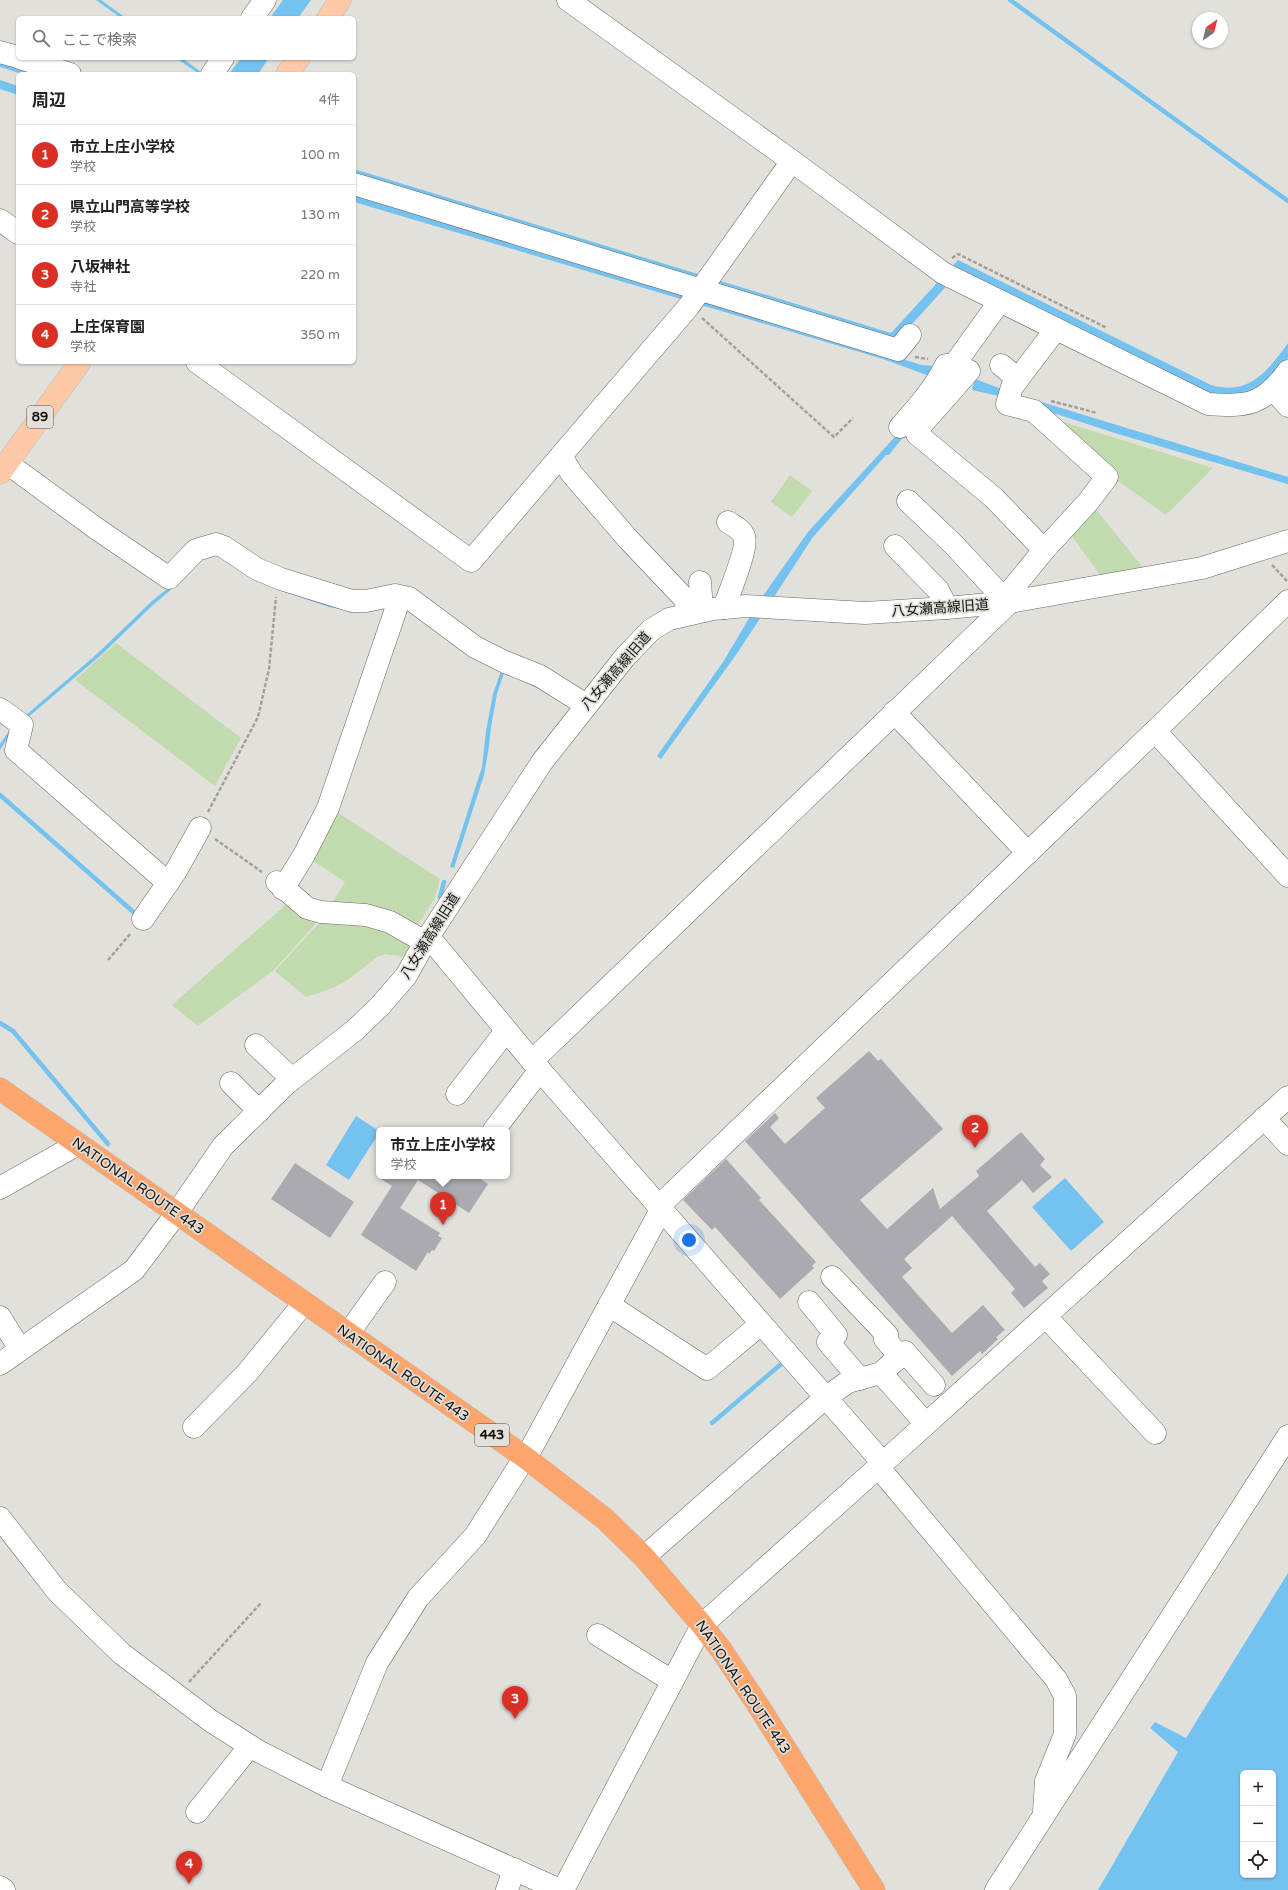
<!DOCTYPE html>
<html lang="ja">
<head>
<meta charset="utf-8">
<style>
	:root { --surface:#fff; --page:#f2f2f2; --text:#222; --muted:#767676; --line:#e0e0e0; --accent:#d93025 }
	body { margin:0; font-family:"Varela Round","Noto Sans JP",sans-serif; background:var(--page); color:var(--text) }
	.controls { position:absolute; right:12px; bottom:12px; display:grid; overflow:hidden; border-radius:6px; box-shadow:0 1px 3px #0004 }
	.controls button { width:36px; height:36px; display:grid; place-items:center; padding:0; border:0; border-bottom:1px solid var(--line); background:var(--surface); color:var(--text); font:20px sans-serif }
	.compass { position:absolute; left:1192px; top:12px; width:36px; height:36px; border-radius:50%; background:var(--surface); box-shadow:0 1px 3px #0004; rotate:35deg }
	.you { position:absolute; left:689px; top:1240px; width:14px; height:14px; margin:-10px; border:3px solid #fff; border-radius:50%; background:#1a73e8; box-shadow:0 0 0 6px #1a73e833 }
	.badge { display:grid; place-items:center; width:26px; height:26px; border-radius:50%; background:var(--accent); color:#fff; font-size:13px; font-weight:700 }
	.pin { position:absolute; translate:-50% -33px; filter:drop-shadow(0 1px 2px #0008) }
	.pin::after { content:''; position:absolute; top:21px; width:14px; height:12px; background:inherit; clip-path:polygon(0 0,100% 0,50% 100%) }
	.popup { position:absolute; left:376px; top:1127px; width:134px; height:52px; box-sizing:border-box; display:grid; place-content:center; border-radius:6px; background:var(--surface); filter:drop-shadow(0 1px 3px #0005); font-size:13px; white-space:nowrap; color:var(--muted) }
	.popup b { font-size:15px; color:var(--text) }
	.popup::after { content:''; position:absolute; left:50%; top:100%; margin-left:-8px; border:8px solid transparent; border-top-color:var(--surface) }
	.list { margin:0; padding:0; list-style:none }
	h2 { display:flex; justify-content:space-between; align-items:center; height:52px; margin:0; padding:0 16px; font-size:17px }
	h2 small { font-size:13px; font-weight:400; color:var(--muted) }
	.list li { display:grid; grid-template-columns:26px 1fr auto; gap:12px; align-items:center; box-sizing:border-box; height:60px; padding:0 16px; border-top:1px solid var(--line) }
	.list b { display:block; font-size:15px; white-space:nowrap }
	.list p { margin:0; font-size:13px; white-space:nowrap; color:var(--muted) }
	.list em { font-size:13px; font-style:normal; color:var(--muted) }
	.icon { flex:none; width:22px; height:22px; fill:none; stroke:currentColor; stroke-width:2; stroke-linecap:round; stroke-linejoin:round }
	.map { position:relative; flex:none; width:1288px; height:1890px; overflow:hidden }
	.search { position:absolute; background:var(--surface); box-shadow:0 1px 3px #0004; left:16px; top:16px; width:340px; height:44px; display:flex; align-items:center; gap:10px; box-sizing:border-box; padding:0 14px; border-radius:6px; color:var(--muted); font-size:15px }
	.panel { position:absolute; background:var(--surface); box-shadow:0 1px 3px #0004; left:16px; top:72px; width:340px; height:292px; border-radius:6px }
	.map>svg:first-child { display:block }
</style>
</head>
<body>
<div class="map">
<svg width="1288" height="1890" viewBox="0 0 1288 1890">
	<rect width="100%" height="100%" fill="#e2e0da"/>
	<g fill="#c2dbae">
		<polygon points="1047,417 1213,468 1166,515 1112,477"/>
		<polygon points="790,475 812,491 792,517 771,502"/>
		<polygon points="1093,506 1146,571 1102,577 1068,531"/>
		<polygon points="116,643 241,738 215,786 75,680"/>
		<polygon points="332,809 440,879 435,898 416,928 330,906 345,882 306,856"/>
		<polygon points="290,901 320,919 274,970 198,1026 172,1005"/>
		<polygon points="322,920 357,920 413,941 405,957 385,954 377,957 349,979 333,988 306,997 275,971"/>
	</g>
	<g fill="#74c2f0" fill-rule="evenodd">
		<polygon points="96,0 101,0 126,18 121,18"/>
		<polygon points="283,0 311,0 298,18 270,18"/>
		<polygon points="0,58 50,74 22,74 0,67"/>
		<polygon points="176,58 182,58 201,72 199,74"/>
		<polygon points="241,58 269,58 258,74 229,74"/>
		<polygon points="0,80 18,86 18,95 0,89"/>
		<path d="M354,169L891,333L958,260L1211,385C1249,396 1268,371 1288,343V358L1275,375L1258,390L1239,396L1212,395L998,311L951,281L895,343L354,179Z"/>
		<polygon points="354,193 922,365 934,366 932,377 883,359 354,202"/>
		<polygon points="956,370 889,455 886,455 813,537 738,652 661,759 657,756 723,662 760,600 808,532"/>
		<polygon points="975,379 1015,394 1288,477 1288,484 1118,434 1004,397 972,390"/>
		<polygon points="171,586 173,588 153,605 100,656 12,731 0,750 0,744 11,728 98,653 153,600"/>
		<polygon points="282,591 398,603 522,677 574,710 535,687 504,673 497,694 491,727 489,746 484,775 454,868 450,867 482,767 486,731 493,694 501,671 462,651 431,626 401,607 351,611 329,607"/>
		<polygon points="356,1116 379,1131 379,1133 349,1180 326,1165"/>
		<polygon points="1065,1178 1104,1222 1071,1251 1032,1207"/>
		<path d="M1288,1573V1890H1098L1178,1752L1150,1728L1155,1722L1186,1738ZM1243,1773H1273V1875H1243Z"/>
	</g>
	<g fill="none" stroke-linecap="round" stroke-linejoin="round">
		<g stroke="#74c2f0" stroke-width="4.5">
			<polyline points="1010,0 1288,201"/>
			<polyline points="0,795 138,916"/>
			<polyline points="440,897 444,882"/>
			<polyline points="0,1023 13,1031 108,1144"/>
			<polyline points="712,1423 780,1365"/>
		</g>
	</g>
	<g fill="#abaab0">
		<polygon points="869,1051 878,1061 881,1059 943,1129 860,1200 887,1229 933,1188 940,1209 979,1176 976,1171 1021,1132 1045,1159 1040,1165 1052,1177 1033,1193 1022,1180 987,1211 1035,1267 1040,1263 1050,1274 1042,1281 1048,1288 1024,1308 1011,1293 1015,1289 952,1216 904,1259 912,1268 902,1277 952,1333 983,1305 1005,1330 996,1337 998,1339 982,1354 980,1351 952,1376 745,1141 775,1113 779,1118 770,1127 785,1144 825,1108 816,1098"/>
		<polygon points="726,1159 761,1198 759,1200 816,1262 812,1266 814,1268 780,1299 715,1227 712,1230 683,1200"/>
		<polygon points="295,1163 354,1202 330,1238 271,1199"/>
		<polygon points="376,1176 476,1176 488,1184 469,1213 418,1180 400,1208 440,1233 438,1236 442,1238 434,1251 432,1250 429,1254 428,1252 416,1271 361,1235 392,1186"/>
	</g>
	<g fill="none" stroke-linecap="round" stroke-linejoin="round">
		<g stroke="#696762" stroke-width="23">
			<g id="minor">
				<path d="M568,0L792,161L943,273L1208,404C1247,407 1264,405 1288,371"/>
				<polyline points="252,18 265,0"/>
				<polyline points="0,52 18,57"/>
				<polyline points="20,58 70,74"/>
				<polyline points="212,74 223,58"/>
				<polyline points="354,184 898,350 910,335"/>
				<polyline points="0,220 18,233"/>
				<polyline points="197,362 471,561 689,306 792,161"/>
				<polyline points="954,365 1000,301"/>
				<polyline points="1001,365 1018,379"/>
				<polyline points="1273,389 1288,406"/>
				<path d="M900,427C918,407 934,389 946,365H954L969,371L917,430V434L994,498L1044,550L1004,599"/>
				<polyline points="561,456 572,474 628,539 683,597 687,604 689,614"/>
				<polyline points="7,463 97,529 169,578 196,550 216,544 224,547 257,569 281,579 352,601 366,601 395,595 409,598 475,647 505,662 540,676 586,705"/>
				<polyline points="908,501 954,545 1007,602"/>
				<polyline points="895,546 938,590 947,608"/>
				<polyline points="1044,550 1088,502 1107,477 1034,411 1007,404 1012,387 1056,329"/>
				<polyline points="700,582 702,611"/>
				<path d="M724,608C728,595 749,547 744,536C741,529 734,526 728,522"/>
				<polyline points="0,709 22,725 16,750 168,883"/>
				<polyline points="894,712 1028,853"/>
				<polyline points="1155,731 1288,876"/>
				<polyline points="277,882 307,908 321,912 366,915 390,922 425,942"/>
				<polyline points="283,889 304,855 328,808 396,609"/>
				<polyline points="143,919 176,871 200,828"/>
				<polyline points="428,936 532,1061 883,1463"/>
				<polyline points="256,1045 292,1079"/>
				<polyline points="532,1061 1010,602"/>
				<polyline points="231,1083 259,1111"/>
				<polyline points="457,1094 506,1031"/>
				<polyline points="1264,1118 1288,1144"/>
				<polyline points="494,1130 540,1070"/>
				<polyline points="0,1188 78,1144"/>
				<polyline points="658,1207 1155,731 1288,601"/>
				<polyline points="832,1277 887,1335 885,1339 900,1357"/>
				<polyline points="809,1302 836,1335 828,1342 860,1379"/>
				<polyline points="609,1305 707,1369 761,1324"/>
				<polyline points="0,1317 20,1349"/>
				<polyline points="1046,1317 1155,1433"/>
				<polyline points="348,1334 385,1282"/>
				<polyline points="0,1364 134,1270 176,1214 223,1146 286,1084 355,1030 380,1006 406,976 425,942 542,762 625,657 651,630 669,619 713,609 746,606 865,613 947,608 1010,602 1202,568 1288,541"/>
				<polyline points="881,1373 919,1416"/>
				<polyline points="194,1427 247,1373 304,1303"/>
				<polyline points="526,1458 661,1210"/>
				<polyline points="879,1468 1056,1679 1065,1696 1065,1734 1046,1781 1044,1812"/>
				<polyline points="0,1518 57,1591 122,1654 211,1721 258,1751 327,1786 560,1890"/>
				<polyline points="651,1551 825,1398 848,1382 881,1373 905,1352 934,1385"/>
				<polyline points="598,1635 672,1681"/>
				<polyline points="327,1786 377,1663 418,1598 475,1536 518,1468"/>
				<polyline points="197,1812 250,1746"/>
				<polyline points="0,1887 4,1890"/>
				<polyline points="507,1890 514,1869"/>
				<polyline points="563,1890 702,1625 883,1463 1288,1097"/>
				<polyline points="996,1890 1288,1436"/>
			</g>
		</g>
		<g stroke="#bdbdbc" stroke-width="23">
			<g id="major">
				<polyline points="328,18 340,0"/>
				<polyline points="287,74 299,58"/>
				<polyline points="0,473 80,362"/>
			</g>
		</g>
		<g stroke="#bdbdbc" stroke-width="23">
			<polyline id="highway" points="0,1089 526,1458 605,1519 644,1557 702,1625 722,1651 763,1713 874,1890"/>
		</g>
		<g stroke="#a2a09b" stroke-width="2.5" stroke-dasharray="4 2" stroke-linecap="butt">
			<polyline points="952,258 958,254 1107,328"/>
			<polyline points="702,318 834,437 853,418"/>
			<polyline points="915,357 928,359"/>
			<polyline points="1051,401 1097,413"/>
			<polyline points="1272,565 1288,582"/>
			<polyline points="208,812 258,717 269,669 276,597"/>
			<polyline points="215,839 262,872"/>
			<polyline points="108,960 131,933"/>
			<polyline points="189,1682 261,1603"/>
		</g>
		<use href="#minor" stroke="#fff" stroke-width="22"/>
		<use href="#major" stroke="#fdc9a7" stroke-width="22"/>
		<use href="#highway" stroke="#fca56c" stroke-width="22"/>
	</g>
	<g text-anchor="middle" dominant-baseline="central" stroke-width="3.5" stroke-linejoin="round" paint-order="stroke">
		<g fill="#e2e0da" stroke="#50504d" stroke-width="1">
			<rect x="27" y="406" width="26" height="22" rx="3"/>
			<rect x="475" y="1424" width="34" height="22" rx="3"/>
		</g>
		<g font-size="13" font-weight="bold" fill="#121210">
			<text x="40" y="417">89</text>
			<text x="492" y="1435">443</text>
		</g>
		<g font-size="14" fill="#121210" stroke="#e2e0da">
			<text transform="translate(940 608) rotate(-4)">八女瀬高線旧道</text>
			<text transform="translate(616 671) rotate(-49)">八女瀬高線旧道</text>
			<text transform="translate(430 936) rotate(-58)">八女瀬高線旧道</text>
			<text transform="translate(138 1186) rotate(35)">NATIONAL ROUTE 443</text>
			<text transform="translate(403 1373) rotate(35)">NATIONAL ROUTE 443</text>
			<text transform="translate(743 1687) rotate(56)">NATIONAL ROUTE 443</text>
		</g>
	</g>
</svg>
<div class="controls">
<button>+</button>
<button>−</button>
<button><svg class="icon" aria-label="locate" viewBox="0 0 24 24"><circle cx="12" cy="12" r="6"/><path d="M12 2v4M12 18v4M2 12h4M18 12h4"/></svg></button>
</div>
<svg class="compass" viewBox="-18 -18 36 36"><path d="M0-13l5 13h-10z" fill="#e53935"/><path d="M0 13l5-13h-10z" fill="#767676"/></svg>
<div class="you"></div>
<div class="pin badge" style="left:443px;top:1225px">1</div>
<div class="popup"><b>市立上庄小学校</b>学校</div>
<div class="pin badge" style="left:975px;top:1148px">2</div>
<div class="pin badge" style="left:515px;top:1719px">3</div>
<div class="pin badge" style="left:189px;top:1884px">4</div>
<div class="search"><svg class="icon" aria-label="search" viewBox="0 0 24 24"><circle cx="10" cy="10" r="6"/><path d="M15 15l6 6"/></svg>ここで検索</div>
<section class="panel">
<h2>周辺<small>4件</small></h2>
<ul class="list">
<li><span class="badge">1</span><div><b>市立上庄小学校</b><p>学校</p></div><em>100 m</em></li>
<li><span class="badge">2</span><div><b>県立山門高等学校</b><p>学校</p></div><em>130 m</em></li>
<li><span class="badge">3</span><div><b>八坂神社</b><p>寺社</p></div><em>220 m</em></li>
<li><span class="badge">4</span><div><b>上庄保育園</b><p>学校</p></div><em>350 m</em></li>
</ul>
</section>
</div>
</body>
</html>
